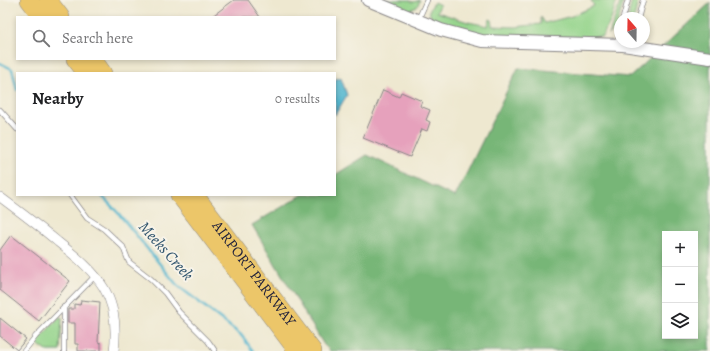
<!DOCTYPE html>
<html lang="en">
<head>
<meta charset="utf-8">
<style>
	:root { --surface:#fff; --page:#f6f6f6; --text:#202124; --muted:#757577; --line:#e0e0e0 }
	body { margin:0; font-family:Alegreya,serif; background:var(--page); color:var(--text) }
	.controls { position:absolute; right:12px; bottom:12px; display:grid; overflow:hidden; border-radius:0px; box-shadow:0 2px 6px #0003 }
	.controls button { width:36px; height:36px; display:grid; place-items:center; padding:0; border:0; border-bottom:1px solid var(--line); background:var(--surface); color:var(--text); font:20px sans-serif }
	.compass { position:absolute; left:614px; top:12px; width:36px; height:36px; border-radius:50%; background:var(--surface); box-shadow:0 2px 6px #0003; rotate:340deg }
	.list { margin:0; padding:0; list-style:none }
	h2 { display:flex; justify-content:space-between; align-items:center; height:52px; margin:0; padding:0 16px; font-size:17px }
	h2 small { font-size:13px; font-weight:400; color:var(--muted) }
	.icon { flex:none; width:22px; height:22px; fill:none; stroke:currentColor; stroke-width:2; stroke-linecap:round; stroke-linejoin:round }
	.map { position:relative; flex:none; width:710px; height:351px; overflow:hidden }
	.search { position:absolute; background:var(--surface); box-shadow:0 2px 6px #0003; left:16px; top:16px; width:320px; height:44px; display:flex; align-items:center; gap:10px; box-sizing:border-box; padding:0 14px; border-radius:0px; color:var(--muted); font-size:15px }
	.panel { position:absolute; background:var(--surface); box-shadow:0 2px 6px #0003; left:16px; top:72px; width:320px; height:124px; border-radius:0px }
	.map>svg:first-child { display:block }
</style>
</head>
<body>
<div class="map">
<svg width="710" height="351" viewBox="0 0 710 351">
	<rect width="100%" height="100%" fill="#f7f3e8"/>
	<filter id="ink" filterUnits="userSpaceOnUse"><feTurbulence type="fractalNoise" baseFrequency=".025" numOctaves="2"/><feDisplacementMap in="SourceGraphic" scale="8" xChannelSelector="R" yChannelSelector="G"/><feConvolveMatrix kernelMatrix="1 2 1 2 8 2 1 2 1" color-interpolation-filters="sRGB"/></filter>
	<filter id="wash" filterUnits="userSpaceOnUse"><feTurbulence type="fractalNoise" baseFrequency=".012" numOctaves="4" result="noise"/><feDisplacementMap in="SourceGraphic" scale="16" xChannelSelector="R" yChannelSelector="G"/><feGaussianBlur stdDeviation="0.9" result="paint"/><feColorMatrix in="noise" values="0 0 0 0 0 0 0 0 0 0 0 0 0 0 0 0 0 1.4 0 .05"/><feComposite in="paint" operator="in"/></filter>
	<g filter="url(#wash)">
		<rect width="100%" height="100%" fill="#eee8d0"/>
		<g fill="#94d48b" stroke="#5b7b63">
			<polygon points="381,0 409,0 413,2 420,0 417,7 408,11"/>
			<polygon points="591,0 617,0 611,20 602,37 494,37 459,31 432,20 429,11 434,2 440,5 437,12 468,22 488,26 489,20 491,19 492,26 515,27 541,24 541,17 545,23 572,16 594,6"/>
			<polygon points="621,0 624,0 617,26 609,35"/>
			<polygon points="632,0 638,0 634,18 628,18"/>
			<polygon points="59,317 61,317 62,319 60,351 47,351 36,343"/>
		</g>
		<path fill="#77b677" stroke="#4c6c59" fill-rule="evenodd" d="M710,3V351H330L324,345L252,225L302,195H335V175L367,155L455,197L518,68L630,77ZM665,234H695V336H665Z"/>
		<polygon fill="#51b6cf" stroke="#3a6c85" points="341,78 347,95 335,115 335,79"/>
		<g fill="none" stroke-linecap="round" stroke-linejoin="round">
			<g stroke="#51b6cf" stroke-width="2.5">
				<polyline points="0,63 12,69 17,90"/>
				<polyline points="101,195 119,214 177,285 241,335 253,351"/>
			</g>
		</g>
		<g id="blocks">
			<g fill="#e6a1bc">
				<polygon points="234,0 248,0 260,17 211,17"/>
				<polygon points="383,90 399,97 401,92 422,101 420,106 430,110 426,120 430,122 427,131 422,129 410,157 363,138"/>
				<polygon points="11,235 70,281 39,321 0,290 0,250"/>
				<polygon points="81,300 100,302 98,342 101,343 101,351 78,351 78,344 75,344 75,323 68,323 68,309 74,309 74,304 80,305"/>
				<polygon points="0,318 26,339 17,350 0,336"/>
			</g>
		</g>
	</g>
	<g filter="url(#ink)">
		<use href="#blocks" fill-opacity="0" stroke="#888586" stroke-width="1"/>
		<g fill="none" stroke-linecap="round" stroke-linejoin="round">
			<g stroke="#888586" stroke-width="6">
				<g id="service">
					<polyline points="623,18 628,0"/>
					<polyline points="638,18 643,0"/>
					<polyline points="418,20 427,0"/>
					<polyline points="617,43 620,31"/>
					<polyline points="0,110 17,129"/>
					<polyline points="70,195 87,218 104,229 123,247 129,262 151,279 165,293 179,312 208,341 215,351"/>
					<polyline points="24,351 36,336 96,275"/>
					<polyline points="64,351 64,307"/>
				</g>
			</g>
			<g stroke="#888586" stroke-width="10">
				<path id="minor" d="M0,197C19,211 39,226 58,242C98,274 121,295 114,351"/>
			</g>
			<g stroke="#888586" stroke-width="14">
				<polyline id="tertiary" points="368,0 441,30 482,41 623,45 710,58"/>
			</g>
			<g stroke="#888586" stroke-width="18">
				<g id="motorway">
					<polyline points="29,0 42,17"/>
					<polyline points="48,0 61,17"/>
					<polyline points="75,59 86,73"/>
					<polyline points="93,59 103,73"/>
					<polyline points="179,195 295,348"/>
					<path id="s1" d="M195,195L313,351"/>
				</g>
			</g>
			<use href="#service" stroke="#fff" stroke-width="4.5"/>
			<use href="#minor" stroke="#fff" stroke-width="9"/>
			<use href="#tertiary" stroke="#fff" stroke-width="12"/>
			<use href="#motorway" stroke="#ecc669" stroke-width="17"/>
		</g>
	</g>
	<g text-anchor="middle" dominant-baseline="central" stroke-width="4" stroke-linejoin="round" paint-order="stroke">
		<g font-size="15" fill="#22223b" stroke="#f7f3e8">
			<text stroke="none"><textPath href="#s1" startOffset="98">AIRPORT PARKWAY</textPath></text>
		</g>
		<g font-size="16" font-style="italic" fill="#32566f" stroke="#f7f3e8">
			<text transform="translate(166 251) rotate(48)">Meeks Creek</text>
		</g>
	</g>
</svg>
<div class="controls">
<button>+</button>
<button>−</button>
<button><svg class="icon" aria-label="layers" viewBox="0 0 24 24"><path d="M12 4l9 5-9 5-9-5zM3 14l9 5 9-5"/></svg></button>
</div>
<svg class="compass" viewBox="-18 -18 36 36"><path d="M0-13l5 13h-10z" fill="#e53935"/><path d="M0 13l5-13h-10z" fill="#757577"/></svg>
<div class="search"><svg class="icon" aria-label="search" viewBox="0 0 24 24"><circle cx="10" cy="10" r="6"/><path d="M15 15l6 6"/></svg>Search here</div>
<section class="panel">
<h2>Nearby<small>0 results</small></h2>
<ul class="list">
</ul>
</section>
</div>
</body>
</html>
